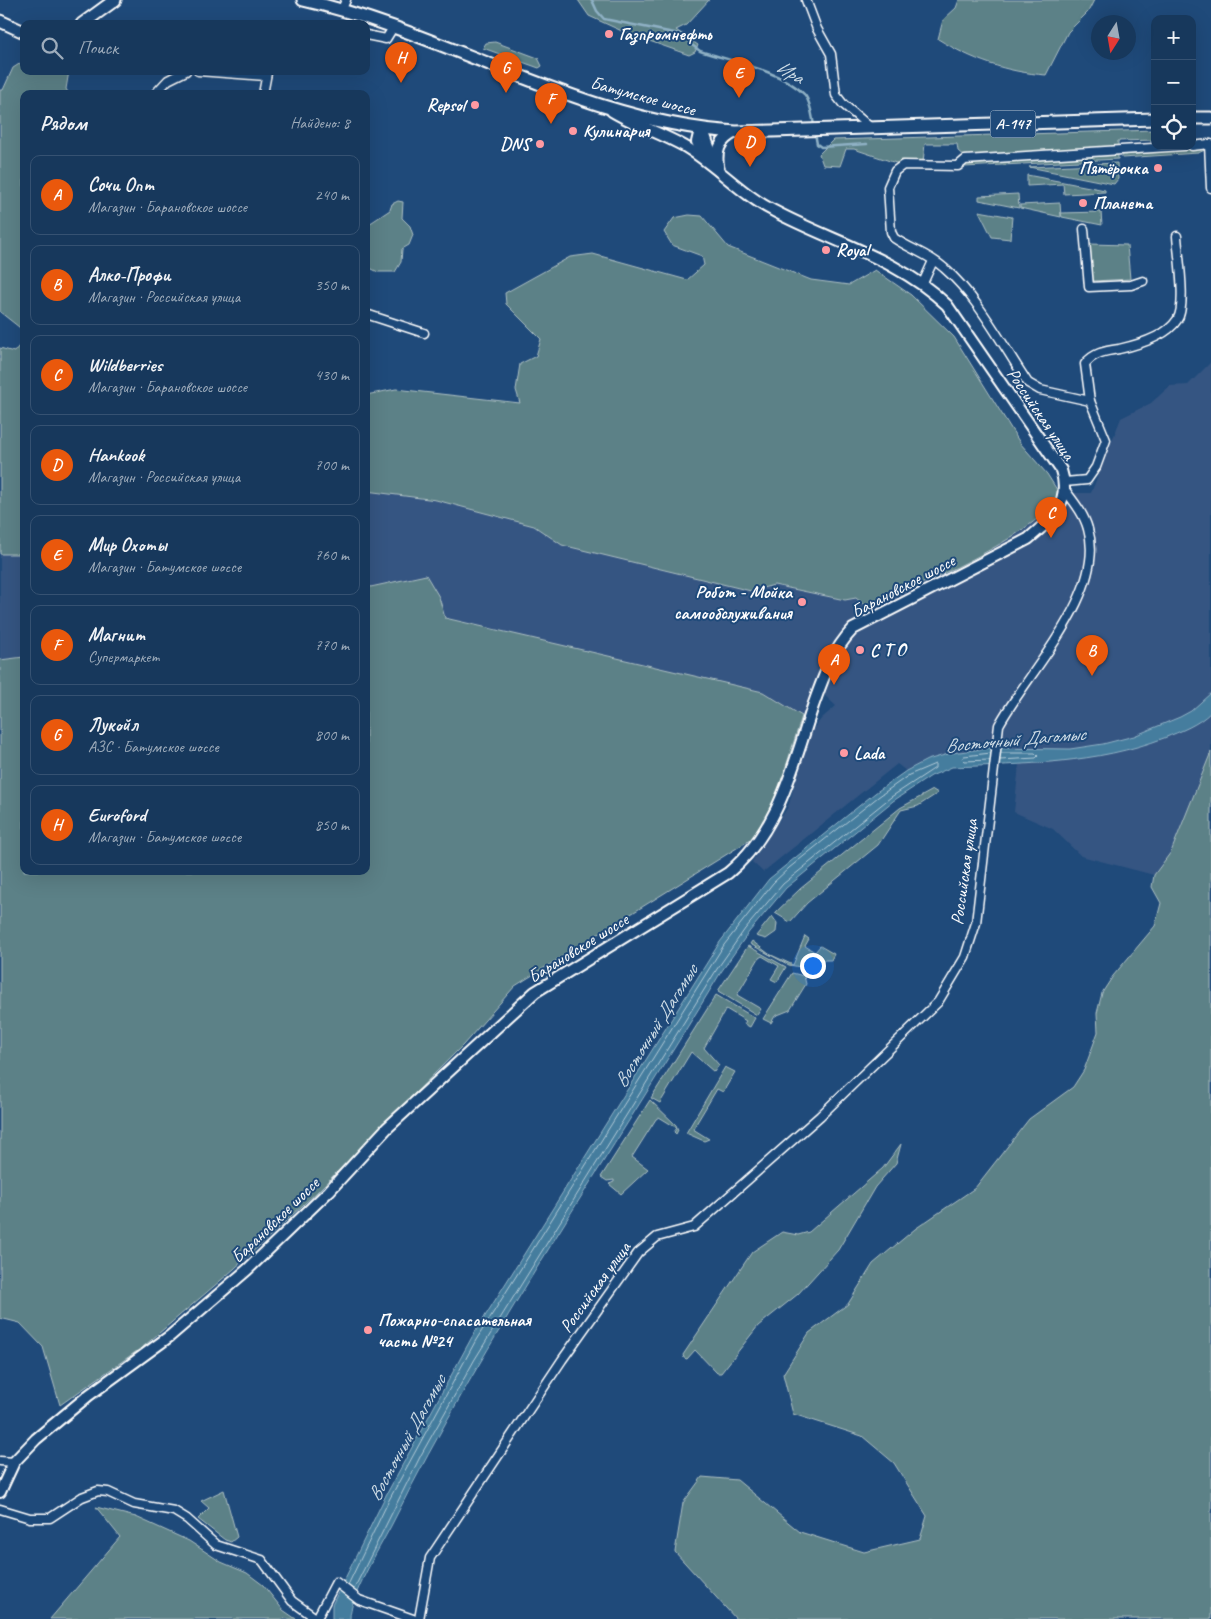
<!DOCTYPE html>
<html lang="ru">
<head>
<meta charset="utf-8">
<style>
	:root { --surface:#17385c; --page:#244365; --text:#f1f3f6; --muted:#9eacbb; --line:#365272; --accent:#ea580c }
	body { margin:0; font-family:Caveat,sans-serif; background:var(--page); color:var(--text) }
	.controls { position:absolute; right:15px; top:15px; display:grid; overflow:hidden; border-radius:10px; box-shadow:0 5px 20px #0002 }
	.controls button { width:45px; height:45px; display:grid; place-items:center; padding:0; border:0; border-bottom:1px solid var(--line); background:var(--surface); color:var(--text); font:25px sans-serif }
	.compass { position:absolute; left:1091px; top:15px; width:45px; height:45px; border-radius:50%; background:var(--surface); box-shadow:0 5px 20px #0002; rotate:191deg }
	.you { position:absolute; left:812px; top:965px; width:18px; height:18px; margin:-12px; border:4px solid #fff; border-radius:50%; background:#1a73e8; box-shadow:0 0 0 8px #1a73e833 }
	.badge { display:grid; place-items:center; width:32px; height:32px; border-radius:50%; background:var(--accent); color:#fff; font-size:16px; font-weight:700 }
	.pin { position:absolute; translate:-50% -41px; filter:drop-shadow(0 1px 2px #0008) }
	.pin::after { content:''; position:absolute; top:26px; width:18px; height:15px; background:inherit; clip-path:polygon(0 0,100% 0,50% 100%) }
	.list { margin:0; padding:0; list-style:none }
	h2 { display:flex; justify-content:space-between; align-items:center; height:65px; margin:0; padding:0 20px; font-size:21px }
	h2 small { font-size:16px; font-weight:400; color:var(--muted) }
	.list li { display:grid; grid-template-columns:32px 1fr auto; gap:15px; align-items:center; box-sizing:border-box; height:80px; margin:0 10px 10px; padding:0 10px; border:1px solid var(--line); border-radius:10px }
	.list b { display:block; font-size:19px; white-space:nowrap }
	.list p { margin:0; font-size:16px; white-space:nowrap; color:var(--muted) }
	.list em { font-size:16px; font-style:normal; color:var(--muted) }
	.icon { flex:none; width:28px; height:28px; fill:none; stroke:currentColor; stroke-width:2; stroke-linecap:round; stroke-linejoin:round }
	.map { position:relative; flex:none; width:1211px; height:1619px; overflow:hidden }
	.search { position:absolute; background:var(--surface); box-shadow:0 5px 20px #0002; left:20px; top:20px; width:350px; height:55px; display:flex; align-items:center; gap:12px; box-sizing:border-box; padding:0 18px; border-radius:10px; color:var(--muted); font-size:19px }
	.panel { position:absolute; background:var(--surface); box-shadow:0 5px 20px #0002; left:20px; top:90px; width:350px; height:785px; border-radius:10px }
	.map>svg:first-child { display:block }
</style>
</head>
<body>
<div class="map">
<svg width="1211" height="1619" viewBox="0 0 1211 1619">
	<rect width="100%" height="100%" fill="#1f4a7a"/>
	<filter id="ink" filterUnits="userSpaceOnUse"><feTurbulence type="fractalNoise" baseFrequency=".02" numOctaves="2"/><feDisplacementMap in="SourceGraphic" scale="10" xChannelSelector="R" yChannelSelector="G"/><feConvolveMatrix kernelMatrix="1 2 1 2 8 2 1 2 1" color-interpolation-filters="sRGB"/></filter>
	<g filter="url(#ink)">
		<g fill="#355582">
			<polygon points="1211,362 1211,752 1171,852 1154,875 1081,856 1053,829 1014,812 1020,755 987,748 952,753 927,760 906,771 897,764 763,872 752,862 788,807 810,733 822,718 836,706 822,693 802,716 762,692 445,618 439,597 426,575 366,588 366,491 436,500 534,526 563,545 751,591 774,585 845,600 856,598 867,607 926,583 1005,541 1046,510 1056,500 1059,493 1091,493 1121,418 1151,403 1170,386 1188,385"/>
			<polygon points="0,554 24,554 24,657 0,660"/>
		</g>
		<g fill="#5c8187" stroke="#aec0c3">
			<polygon points="578,0 709,0 686,25 676,30 698,45 695,52 689,55 624,32 589,16"/>
			<path d="M959,0H1094L1088,12L1068,32L1046,75C1006,72 972,60 938,39L943,20L956,8Z"/>
			<polygon points="495,42 538,58 542,66 539,68 483,48 486,43"/>
			<polygon points="24,61 24,71 69,71 66,89 69,94 24,94 24,331 0,312 0,90 3,90 13,68"/>
			<polygon points="1155,130 1155,140 1118,141 1118,149 966,158 958,151 957,144 925,144 923,162 896,163 854,149 846,149 840,166 823,165 819,154 833,140"/>
			<polygon points="1205,148 1205,150 1198,153 1122,158 1122,155"/>
			<polygon points="1118,155 1118,159 964,167 962,164"/>
			<polygon points="1117,163 1118,179 1114,184 1029,167"/>
			<polygon points="1027,175 1105,190 1105,192 1064,194 1063,184 1027,186"/>
			<polygon points="1018,194 1019,208 979,200 979,196"/>
			<polygon points="398,201 403,202 402,218 410,226 413,235 409,245 402,249 401,262 395,272 378,272 366,266 366,226 390,210 392,204"/>
			<polygon points="1060,203 1061,217 1020,208 1020,205"/>
			<polygon points="979,211 1012,217 1010,239 992,237"/>
			<polygon points="1101,212 1102,225 1062,217 1061,213"/>
			<path d="M689,215L702,216L728,247L811,280L849,285L875,270L911,295L954,337L1020,443L1047,474L1059,493C1043,534 909,590 867,607L856,598L845,600L774,585L751,591L562,545L534,526L436,500L366,491V395L396,389L520,403L516,390L520,364L536,356L541,339L506,304L505,293L570,257L593,254L687,280L704,265L702,256L672,245L664,232L674,218Z"/>
			<polygon points="1090,244 1127,245 1130,279 1093,281"/>
			<polygon points="24,340 24,554 0,554 0,348 14,352"/>
			<polygon points="426,575 439,597 445,618 763,692 802,716 775,801 753,838 515,986 463,1045 317,1192 234,1269 144,1346 60,1405 43,1347 20,1323 0,1318 0,660 24,657 24,871 366,871 366,588"/>
			<polygon points="1211,752 1211,1619 736,1619 675,1552 683,1503 702,1477 737,1480 800,1532 864,1552 920,1539 927,1516 894,1463 862,1436 793,1414 783,1374 809,1333 848,1304 873,1264 915,1229 975,1188 1029,1119 1073,1087 1084,1070 1098,1032 1097,1013 1102,993 1113,976 1155,926 1161,903 1152,887 1154,875 1171,852"/>
			<polygon points="933,790 938,793 918,806 901,810 878,845 807,903 790,922 775,913 800,889 900,808"/>
			<polygon points="772,916 777,923 776,932 766,939 756,936"/>
			<polygon points="805,936 809,939 805,946 815,952 820,946 834,954 831,960 823,960 818,957 817,959 820,962 814,972 803,968 803,963 801,967 789,965 750,944 752,941 769,954 793,965"/>
			<polygon points="748,946 786,967 777,982 771,979 779,966 762,956 759,958 737,995 761,1009 757,1015 718,991"/>
			<polygon points="792,973 804,976 806,984 790,1010 775,1016 771,1023 763,1019"/>
			<polygon points="716,995 755,1018 750,1027 744,1024 746,1021 726,1009 704,1048 719,1065 714,1072 691,1052 660,1103 651,1098"/>
			<polygon points="725,1067 735,1072 723,1092 717,1089 693,1129 709,1139 704,1141 686,1133"/>
			<polygon points="650,1100 676,1125 678,1130 676,1134 674,1132 677,1128 659,1117 656,1119 632,1157 648,1169 621,1194 609,1184 614,1182 614,1180 607,1181 601,1177"/>
			<polygon points="901,1144 896,1163 875,1187 838,1250 798,1294 758,1326 721,1373 717,1373 695,1350 687,1359 684,1358 683,1355 752,1252 782,1232 798,1235 809,1232 883,1168"/>
			<polygon points="224,1490 237,1537 231,1542 225,1540 198,1519 209,1508 201,1501"/>
			<polygon points="96,1507 136,1517 189,1541 221,1562 247,1573 263,1585 283,1610 296,1619 50,1619 120,1537"/>
		</g>
		<path fill="#447d9e" stroke="#8fb1c5" d="M1211,693V712C1198,725 1181,731 1164,738C1096,764 1025,764 952,767L931,776L893,801L786,888L749,932L721,972C610,1156 487,1334 391,1526C380,1547 349,1598 350,1619H332V1605L385,1497L472,1337L720,942L769,879L875,793L906,771L927,760L952,753L989,748L1070,749L1103,744L1134,736L1180,717L1191,711Z"/>
		<g fill="none" stroke-linecap="round" stroke-linejoin="round">
			<g stroke="#b4cbd8" stroke-width="1">
				<polyline points="990,760 964,761 962,759 964,756 991,753"/>
				<polyline points="1000,760 1036,758 1038,756 1035,753 1001,753"/>
				<polyline points="348,1585 389,1500 476,1340 724,945 773,883 789,868 878,797 909,775 935,764 935,768 891,797 783,884 745,929 717,969 475,1359 421,1455 354,1589"/>
			</g>
			<g stroke="#8fb1c5" stroke-width="2.5">
				<path d="M592,0L597,11L604,19L684,35L692,45L700,51C731,61 783,71 805,95C811,103 812,116 814,125"/>
				<polyline points="815,133 817,144 821,147 867,144"/>
			</g>
			<g stroke="#fff" stroke-width="11">
				<g id="minor">
					<polyline points="806,0 817,29 831,54 836,95 843,104 871,128"/>
					<polyline points="342,9 346,0"/>
					<polyline points="366,35 386,39 394,26"/>
					<polyline points="198,71 266,76"/>
					<polyline points="155,94 168,80 186,71"/>
					<polyline points="263,94 267,73"/>
					<polyline points="1211,144 1209,144 1211,188"/>
					<polyline points="1192,146 1209,144"/>
					<polyline points="1084,229 1089,287 1131,285 1143,281"/>
					<polyline points="923,283 933,261"/>
					<polyline points="366,314 424,333"/>
					<path d="M1090,401L1085,364C1093,353 1105,351 1119,349C1137,345 1166,337 1177,320C1187,306 1178,254 1177,236"/>
					<path d="M1065,482L1087,480L1096,467L1106,440L1090,401L1040,390L1028,383C1003,346 978,297 944,268C930,255 910,249 894,238L891,232L888,187L895,171L903,165L958,166L965,160L1184,146"/>
					<polyline points="0,1461 14,1462"/>
					<polyline points="0,1509 30,1518 50,1518 82,1497 98,1491 108,1492 134,1504 174,1511 187,1519 216,1545 262,1560 292,1601 317,1619"/>
					<polyline points="317,1618 336,1582 359,1600 413,1619"/>
					<path d="M419,1619L430,1558L562,1360L638,1253L657,1237L694,1227L820,1116L938,1002L965,957L976,923L999,725C1027,673 1107,592 1088,529C1084,514 1074,502 1065,490"/>
				</g>
			</g>
			<g stroke="#fff" stroke-width="14">
				<g id="major">
					<polyline points="700,130 697,142 706,159"/>
					<polyline points="703,130 715,164"/>
					<path d="M719,171C715,153 718,140 736,132"/>
					<path d="M0,1492L14,1462L36,1439L89,1395L170,1336L247,1270L329,1191L387,1128L535,992L728,873C779,831 793,766 813,706C823,678 832,651 853,629L1028,539C1051,520 1072,503 1061,470L947,305C898,258 832,242 774,211C742,195 715,164 684,146C661,133 635,125 612,111"/>
				</g>
			</g>
			<g stroke="#fff" stroke-width="15">
				<g id="highway">
					<path d="M303,0C449,33 583,123 736,132L1155,119"/>
					<polyline points="0,21 24,32"/>
					<polyline points="82,24 115,0"/>
					<polyline points="1192,118 1211,118"/>
				</g>
			</g>
			<use href="#minor" stroke="#1f4a7a" stroke-width="8"/>
			<use href="#major" stroke="#1f4a7a" stroke-width="10"/>
			<use href="#highway" stroke="#1f4a7a" stroke-width="11"/>
		</g>
	</g>
	<g fill="#ff9aa2" stroke="#1f4a7a" stroke-width="2">
		<circle cx="609" cy="34" r="5"/>
		<circle cx="475" cy="105" r="5"/>
		<circle cx="573" cy="131" r="5"/>
		<circle cx="540" cy="144" r="5"/>
		<circle cx="1158" cy="168" r="5"/>
		<circle cx="1083" cy="203" r="5"/>
		<circle cx="826" cy="250" r="5"/>
		<circle cx="802" cy="602" r="5"/>
		<circle cx="860" cy="650" r="5"/>
		<circle cx="844" cy="753" r="5"/>
		<circle cx="368" cy="1330" r="5"/>
	</g>
	<g text-anchor="middle" dominant-baseline="central" stroke-width="4" stroke-linejoin="round" paint-order="stroke">
		<rect fill="#1f4a7a" stroke="#bcc9d7" stroke-width="1" x="990.5" y="110.5" width="45" height="27" rx="4"/>
		<g font-size="16" font-weight="bold" fill="#fff">
			<text x="1013" y="124">А-147</text>
		</g>
		<g font-size="18" font-weight="bold" fill="#fff" stroke="#1f4a7a" text-anchor="start">
			<text x="619" y="34">Газпромнефть</text>
			<text x="465" y="105" text-anchor="end">Repsol</text>
			<text x="583" y="131">Кулинария</text>
			<text x="530" y="144" text-anchor="end">DNS</text>
			<text x="1148" y="168" text-anchor="end">Пятёрочка</text>
			<text x="1093" y="203">Планета</text>
			<text x="836" y="250">Royal</text>
			<text x="792" y="592" text-anchor="end">Робот - Мойка<tspan x="792" dy="21">самообслуживания</tspan></text>
			<text x="870" y="650">С Т О</text>
			<text x="854" y="753">Lada</text>
			<text x="378" y="1320">Пожарно-спасательная<tspan x="378" dy="21">часть №24</tspan></text>
		</g>
		<g font-size="18" fill="#fff" stroke="#1f4a7a">
			<text transform="translate(643 96) rotate(15)">Батумское шоссе</text>
			<text transform="translate(1041 414) rotate(56)">Российская улица</text>
			<text transform="translate(903 586) rotate(-28)">Барановское шоссе</text>
			<text transform="translate(964 872) rotate(-82)">Российская улица</text>
			<text transform="translate(578 948) rotate(-32)">Барановское шоссе</text>
			<text transform="translate(275 1220) rotate(-44)">Барановское шоссе</text>
			<text transform="translate(595 1287) rotate(-54)">Российская улица</text>
		</g>
		<g font-size="19" font-style="italic" fill="#d0dee7" stroke="#1f4a7a">
			<text transform="translate(790 72) rotate(29)">Ира</text>
			<text transform="translate(1015 740) rotate(-5)">Восточный Дагомыс</text>
			<text transform="translate(656 1026) rotate(-58)">Восточный Дагомыс</text>
			<text transform="translate(407 1438) rotate(-61)">Восточный Дагомыс</text>
		</g>
	</g>
</svg>
<div class="controls">
<button>+</button>
<button>−</button>
<button><svg class="icon" aria-label="locate" viewBox="0 0 24 24"><circle cx="12" cy="12" r="6"/><path d="M12 2v4M12 18v4M2 12h4M18 12h4"/></svg></button>
</div>
<svg class="compass" viewBox="-18 -18 36 36"><path d="M0-13l5 13h-10z" fill="#e53935"/><path d="M0 13l5-13h-10z" fill="#9eacbb"/></svg>
<div class="you"></div>
<div class="pin badge" style="left:834px;top:685px">A</div>
<div class="pin badge" style="left:1092px;top:676px">B</div>
<div class="pin badge" style="left:1051px;top:538px">C</div>
<div class="pin badge" style="left:750px;top:167px">D</div>
<div class="pin badge" style="left:739px;top:98px">E</div>
<div class="pin badge" style="left:551px;top:124px">F</div>
<div class="pin badge" style="left:506px;top:93px">G</div>
<div class="pin badge" style="left:401px;top:83px">H</div>
<div class="search"><svg class="icon" aria-label="search" viewBox="0 0 24 24"><circle cx="10" cy="10" r="6"/><path d="M15 15l6 6"/></svg>Поиск</div>
<section class="panel">
<h2>Рядом<small>Найдено: 8</small></h2>
<ul class="list">
<li><span class="badge">A</span><div><b>Сочи Опт</b><p>Магазин · Барановское шоссе</p></div><em>240 m</em></li>
<li><span class="badge">B</span><div><b>Алко-Профи</b><p>Магазин · Российская улица</p></div><em>350 m</em></li>
<li><span class="badge">C</span><div><b>Wildberries</b><p>Магазин · Барановское шоссе</p></div><em>430 m</em></li>
<li><span class="badge">D</span><div><b>Hankook</b><p>Магазин · Российская улица</p></div><em>700 m</em></li>
<li><span class="badge">E</span><div><b>Мир Охоты</b><p>Магазин · Батумское шоссе</p></div><em>760 m</em></li>
<li><span class="badge">F</span><div><b>Магнит</b><p>Супермаркет</p></div><em>770 m</em></li>
<li><span class="badge">G</span><div><b>Лукойл</b><p>АЗС · Батумское шоссе</p></div><em>800 m</em></li>
<li><span class="badge">H</span><div><b>Euroford</b><p>Магазин · Батумское шоссе</p></div><em>850 m</em></li>
</ul>
</section>
</div>
</body>
</html>
